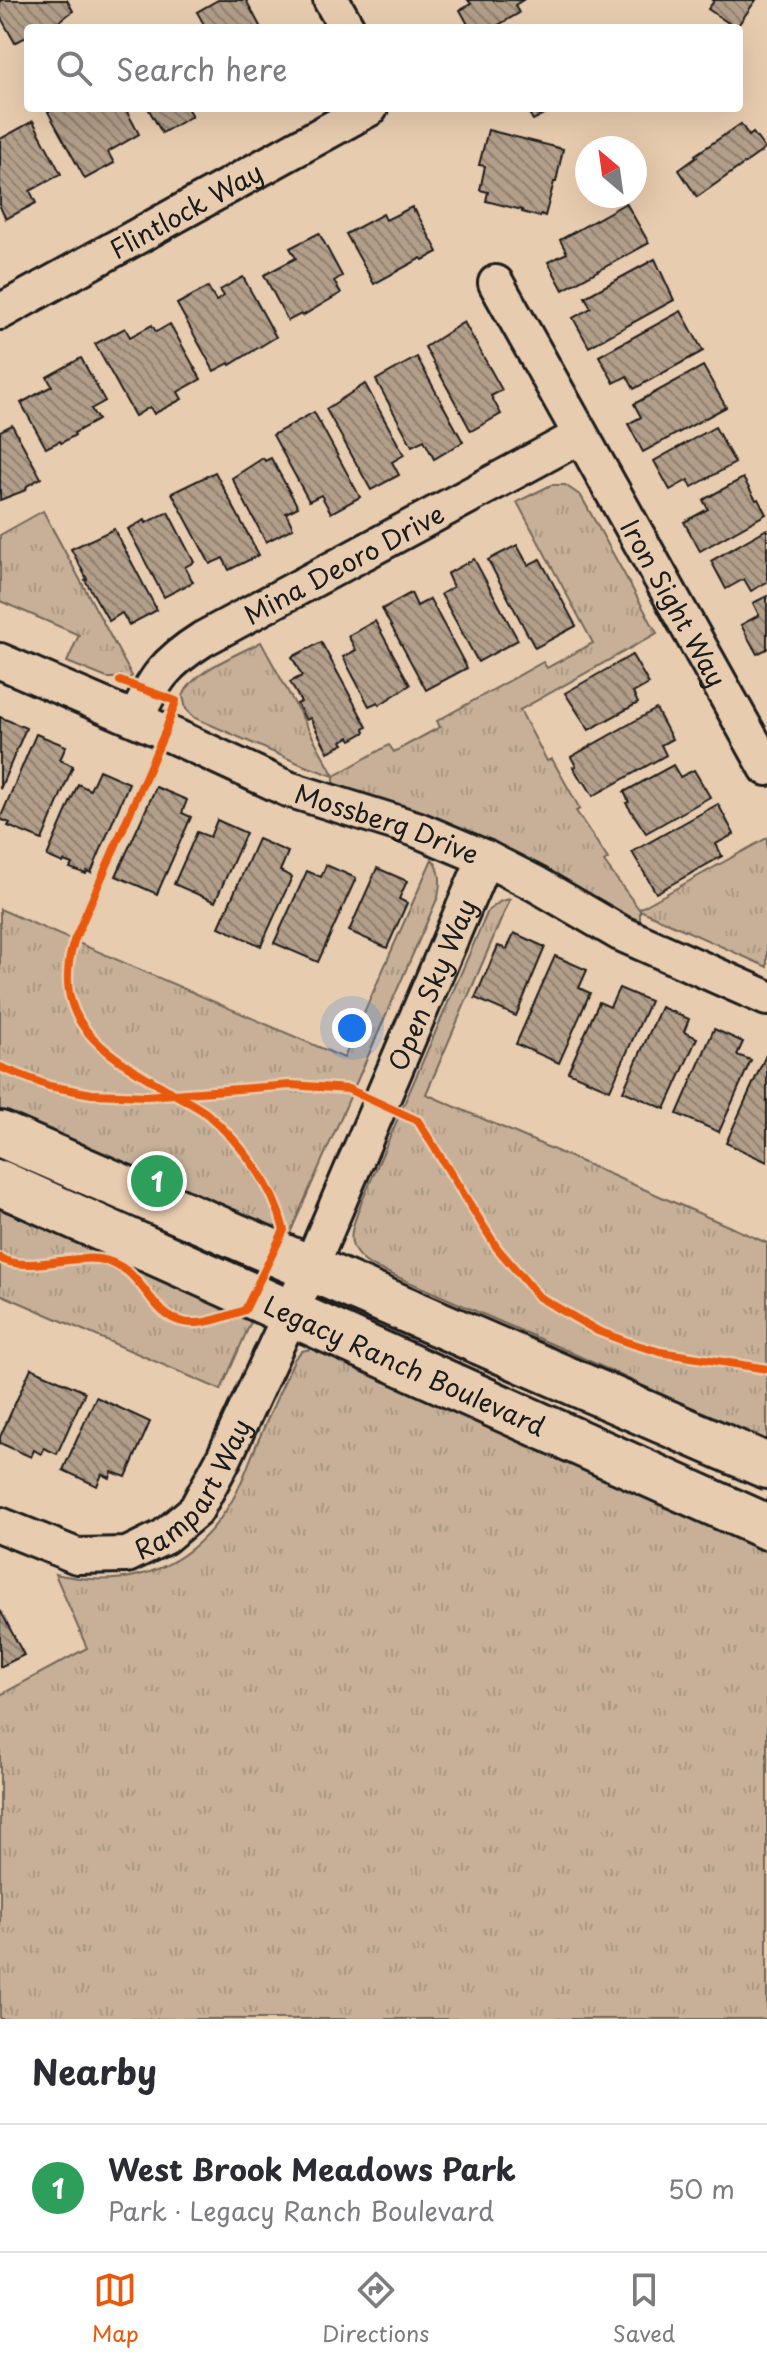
<!DOCTYPE html>
<html lang="en">
<head>
<meta charset="utf-8">
<style>
	:root { --surface:#fff; --page:#f7f7f7; --text:#2b2b33; --muted:#7c7c81; --line:#e1e1e2; --accent:#ea580c }
	body { margin:0; font-family:"Playpen Sans",sans-serif; background:var(--page); color:var(--text) }
	.compass { position:absolute; left:575px; top:136px; width:72px; height:72px; border-radius:50%; background:var(--surface); box-shadow:0 8px 32px #0002; rotate:331deg }
	.you { position:absolute; left:352px; top:1028px; width:28px; height:28px; margin:-20px; border:6px solid #fff; border-radius:50%; background:#1a73e8; box-shadow:0 0 0 12px #1a73e833 }
	.badge { display:grid; place-items:center; width:52px; height:52px; border-radius:50%; background:var(--accent); color:#fff; font-size:26px; font-weight:700 }
	.pin { position:absolute; translate:-50% -50%; border:4px solid #fff; box-shadow:0 2px 8px #0006 }
	.list { margin:0; padding:0; list-style:none }
	h2 { display:flex; justify-content:space-between; align-items:center; height:104px; margin:0; padding:0 32px; font-size:34px }
	h2 small { font-size:26px; font-weight:400; color:var(--muted) }
	.list li { display:grid; grid-template-columns:52px 1fr auto; gap:24px; align-items:center; box-sizing:border-box; height:128px; padding:0 32px; border-top:2px solid var(--line) }
	.list b { display:block; font-size:30px; white-space:nowrap }
	.list p { margin:0; font-size:26px; white-space:nowrap; color:var(--muted) }
	.list em { font-size:26px; font-style:normal; color:var(--muted) }
	.icon { flex:none; width:44px; height:44px; fill:none; stroke:currentColor; stroke-width:2; stroke-linecap:round; stroke-linejoin:round }
	.map { position:relative; flex:none; width:767px; height:2019px; overflow:hidden }
	.search { position:absolute; background:var(--surface); box-shadow:0 8px 32px #0002; left:24px; right:24px; top:24px; height:88px; display:flex; align-items:center; gap:20px; box-sizing:border-box; padding:0 28px; border-radius:8px; color:var(--muted); font-size:30px }
	.sheet { height:232px; background:var(--surface) }
	nav { display:flex; justify-content:space-around; align-items:center; box-sizing:border-box; height:112px; border-top:2px solid var(--line); background:var(--surface); font-size:22px; color:var(--muted) }
	nav a { display:grid; justify-items:center; gap:4px }
	nav .on { color:var(--accent) }
	.map>svg:first-child { display:block }
</style>
</head>
<body>
<div class="map">
<svg width="767" height="2019" viewBox="0 0 767 2019">
	<defs>
		<pattern id="grass-tufts" width="24" height="20" patternUnits="userSpaceOnUse" patternTransform="scale(2)"><rect width="24" height="20" fill="#c7b097"/><path d="M3 7l-1-3M5 7V3M7 7l1-3M15 17l-1-3M17 17v-4M19 17l1-3" fill="none" stroke="#aa9782"/></pattern>
		<pattern id="building-back-hatch" width="6" height="6" patternUnits="userSpaceOnUse" patternTransform="scale(2)"><rect width="6" height="6" fill="#b29e89"/><path d="M-1 5l2 2M0 0l6 6M5-1l2 2" fill="none" stroke="#90806f"/></pattern>
	</defs>
	<rect width="100%" height="100%" fill="#e8ccaf"/>
	<filter id="ink" filterUnits="userSpaceOnUse"><feTurbulence type="fractalNoise" baseFrequency=".0125" numOctaves="2"/><feDisplacementMap in="SourceGraphic" scale="16" xChannelSelector="R" yChannelSelector="G"/><feConvolveMatrix kernelMatrix="1 2 1 2 8 2 1 2 1" color-interpolation-filters="sRGB"/></filter>
	<g filter="url(#ink)">
		<g fill="url(#grass-tufts)" stroke="#72665a" stroke-width="2">
			<path d="M551,485H565L581,496L657,633L520,710L547,761L552,759L580,809L576,811L608,859L604,862L639,909L767,838V967L640,910V921L631,917L523,856L436,817L334,786V776L305,766L195,718L186,709L183,696C192,671 239,654 261,642L334,776L389,745L394,752L440,727L437,721L543,662L547,668L593,643L517,502Z"/>
			<polygon points="43,511 132,676 126,681 121,675 114,678 107,678 67,662 79,635 0,601 0,535"/>
			<path d="M432,859C442,871 441,882 438,897L221,1390L0,1294V909L344,1058Z"/>
			<path d="M510,899L426,1094L767,1243V1443L570,1352L370,1265C341,1247 352,1228 362,1201L488,911L501,901Z"/>
			<path d="M315,1348L767,1546V2019H0V1695L87,1648L55,1574C132,1591 193,1568 233,1499C242,1483 248,1465 255,1448C268,1418 281,1388 295,1358L302,1351Z"/>
		</g>
		<g fill="url(#building-back-hatch)" stroke="#1c1c1c" stroke-width="2">
			<polygon points="0,0 67,0 73,11 57,23 52,23 42,28 28,28 28,36 15,43 0,16"/>
			<polygon points="218,0 246,0 261,28 206,28 197,12"/>
			<polygon points="468,0 523,0 515,5 519,13 493,28 470,28 460,10 471,4"/>
			<polygon points="712,0 756,0 736,28 708,9 714,1"/>
			<polygon points="55,108 125,108 139,134 108,152 114,163 85,179 48,112"/>
			<polygon points="148,108 187,108 192,116 162,133"/>
			<polygon points="526,108 556,108 533,120"/>
			<polygon points="33,121 61,174 30,191 36,203 6,219 0,207 0,139"/>
			<polygon points="741,124 749,136 753,133 765,149 697,197 679,170 697,157 695,155"/>
			<polygon points="488,130 563,149 556,182 554,182 545,216 541,214 540,217 522,212 522,210 486,201 488,192 480,190 485,166 479,165"/>
			<polygon points="626,203 649,243 563,290 548,262 567,253 560,240"/>
			<polygon points="412,207 413,211 415,210 438,252 423,260 421,258 374,284 346,234 383,214 386,220"/>
			<polygon points="319,233 342,276 334,281 341,293 302,316 301,314 288,321 264,275 296,258 290,248"/>
			<polygon points="655,259 674,300 589,347 573,318 591,308 585,297"/>
			<polygon points="243,277 276,337 230,365 229,363 214,371 177,304 208,287 216,301 224,296 220,290"/>
			<polygon points="681,311 703,351 634,389 627,376 614,383 599,356"/>
			<polygon points="464,322 502,390 491,396 501,414 471,431 425,347"/>
			<polygon points="170,324 201,379 178,392 182,399 154,414 150,407 135,416 95,344 125,328 130,337 152,325 156,332"/>
			<polygon points="417,357 463,442 434,459 424,440 412,446 376,380"/>
			<polygon points="81,358 105,401 91,409 98,420 74,433 75,435 61,443 60,441 46,448 21,403 52,386 47,377"/>
			<polygon points="703,366 726,407 643,452 628,424 641,417 634,404"/>
			<polygon points="365,384 404,455 392,462 399,475 371,490 326,409"/>
			<polygon points="314,412 360,497 331,513 321,495 309,501 273,435"/>
			<polygon points="12,425 41,478 27,486 26,490 0,500 0,431"/>
			<polygon points="715,427 735,463 692,487 688,480 670,490 654,461"/>
			<polygon points="263,458 265,461 271,458 298,507 286,513 293,528 266,542 232,478"/>
			<polygon points="215,472 259,555 229,570 223,558 210,564 172,493"/>
			<polygon points="743,478 756,500 758,499 766,514 700,551 684,522 708,509 703,500"/>
			<polygon points="168,512 194,562 185,567 193,582 164,597 128,529 145,520 146,523"/>
			<polygon points="114,529 157,610 129,625 122,613 109,621 85,580 87,579 71,549"/>
			<polygon points="767,529 767,582 751,591 744,579 726,589 711,561"/>
			<polygon points="517,545 528,565 540,559 576,626 535,648 488,560"/>
			<polygon points="474,559 518,640 478,662 441,594 453,587 447,574"/>
			<polygon points="411,593 417,606 430,599 467,668 426,690 382,609"/>
			<polygon points="767,596 767,649 757,654 741,625 759,615 753,603"/>
			<polygon points="375,621 410,685 379,705 378,702 369,706 343,657 356,650 348,636"/>
			<polygon points="321,642 367,727 364,729 365,732 351,740 349,737 342,741 344,744 328,752 310,718 306,720 297,704 301,702 290,682 302,676 292,657"/>
			<polygon points="632,655 649,684 633,693 638,703 589,730 565,693"/>
			<polygon points="656,709 672,739 661,745 666,755 593,796 584,781 582,782 573,767 576,766 571,757"/>
			<polygon points="0,717 26,728 0,789"/>
			<polygon points="36,734 66,746 60,760 73,766 42,840 8,826 10,823 0,819"/>
			<polygon points="673,765 680,777 694,770 710,797 646,833 626,803 629,802 624,792"/>
			<polygon points="99,770 129,783 91,873 87,871 86,874 70,868 72,864 64,861 63,863 47,856 78,784 90,790"/>
			<polygon points="156,787 187,800 182,813 191,817 157,894 116,876"/>
			<polygon points="718,804 734,834 716,844 722,856 656,893 632,852"/>
			<polygon points="217,820 246,833 215,902 174,884 197,832 210,837"/>
			<polygon points="258,839 288,852 280,871 292,877 261,946 219,927"/>
			<polygon points="326,865 356,878 318,962 274,943 307,871 321,877"/>
			<polygon points="377,868 407,881 399,899 407,903 387,948 349,931"/>
			<polygon points="514,933 545,947 516,1016 475,998 498,946 507,949"/>
			<polygon points="555,956 587,970 579,988 590,993 559,1063 516,1044"/>
			<polygon points="619,988 650,1001 610,1090 568,1072 599,1002 610,1007"/>
			<polygon points="661,1007 689,1019 684,1032 697,1038 665,1109 623,1091"/>
			<polygon points="714,1029 743,1042 737,1055 751,1060 719,1132 677,1114"/>
			<polygon points="766,1055 767,1055 767,1162 726,1143"/>
			<polygon points="31,1368 85,1392 57,1454 44,1448 41,1454 34,1450 31,1457 0,1443 0,1437"/>
			<polygon points="96,1397 150,1422 126,1477 112,1472 110,1478 102,1474 97,1486 63,1470"/>
			<polygon points="0,1610 24,1655 0,1667"/>
		</g>
		<g fill="none" stroke-linecap="round" stroke-linejoin="round">
			<g stroke="#1c1c1c" stroke-width="40">
				<g id="minor">
					<polyline points="331,0 347,28"/>
					<path id="s1" d="M496,283L767,768"/>
					<path id="s2" d="M0,312L370,108"/>
					<path id="s3" d="M0,661L165,732L288,789L416,829L485,858L536,884L620,933L767,998"/>
					<path id="s4" d="M136,719C154,679 165,663 203,639L580,436"/>
					<path id="s5" d="M0,1525L77,1556L127,1555L164,1537L196,1510L224,1458L291,1313L485,858"/>
				</g>
			</g>
			<g stroke="#1c1c1c" stroke-width="50">
				<g id="tertiary">
					<polyline points="0,1134 767,1466"/>
					<path id="s6" d="M0,1183L767,1527"/>
				</g>
			</g>
			<use href="#minor" stroke="#e8ccaf" stroke-width="34"/>
			<use href="#tertiary" stroke="#e8ccaf" stroke-width="44"/>
			<g stroke="#e8ccaf" stroke-width="13">
				<g id="cycleway">
					<polyline points="0,1067 49,1086 92,1094 147,1096 291,1085 348,1089 418,1121 497,1248 539,1297 598,1331 627,1342 660,1352 767,1369"/>
					<path d="M0,1258C25,1273 69,1255 98,1259C150,1265 146,1326 197,1323C214,1322 230,1315 245,1310L284,1230C273,1184 241,1143 206,1113C195,1105 181,1098 169,1091C108,1055 48,1024 74,941L165,732L176,701L120,681"/>
				</g>
			</g>
			<use href="#cycleway" stroke="#e8590c" stroke-width="8"/>
		</g>
	</g>
	<g text-anchor="middle" dominant-baseline="central" stroke-width="7" stroke-linejoin="round" paint-order="stroke">
		<g font-size="26" fill="#1c1c1c" stroke="#e8ccaf">
			<text stroke="none"><textPath href="#s2" startOffset="212">Flintlock Way</textPath></text>
			<text stroke="none"><textPath href="#s4" startOffset="266">Mina Deoro Drive</textPath></text>
			<text stroke="none"><textPath href="#s1" startOffset="366">Iron Sight Way</textPath></text>
			<text stroke="none"><textPath href="#s3" startOffset="420">Mossberg Drive</textPath></text>
			<text stroke="none"><textPath href="#s5" startOffset="792">Open Sky Way</textPath></text>
			<text stroke="none"><textPath href="#s6" startOffset="444">Legacy Ranch Boulevard</textPath></text>
			<text stroke="none"><textPath href="#s5" startOffset="230">Rampart Way</textPath></text>
		</g>
	</g>
</svg>
<svg class="compass" viewBox="-18 -18 36 36"><path d="M0-13l5 13h-10z" fill="#e53935"/><path d="M0 13l5-13h-10z" fill="#7c7c81"/></svg>
<div class="you"></div>
<div class="pin badge" style="left:157px;top:1181px;background:#2e9e5b">1</div>
<div class="search"><svg class="icon" aria-label="search" viewBox="0 0 24 24"><circle cx="10" cy="10" r="6"/><path d="M15 15l6 6"/></svg>Search here</div>
</div>
<section class="sheet">
<h2>Nearby<small></small></h2>
<ul class="list">
<li><span class="badge" style="background:#2e9e5b">1</span><div><b>West Brook Meadows Park</b><p>Park · Legacy Ranch Boulevard</p></div><em>50 m</em></li>
</ul>
</section>
<nav>
<a class="on"><svg class="icon" aria-label="map" viewBox="0 0 24 24"><path d="M3 6l6-2 6 2 6-2v14l-6 2-6-2-6 2zM9 4v14M15 6v14"/></svg>Map</a>
<a><svg class="icon" aria-label="directions" viewBox="0 0 24 24"><path d="M12 3l9 9-9 9-9-9zM9 14v-3h6M13 9l2 2-2 2"/></svg>Directions</a>
<a><svg class="icon" aria-label="saved" viewBox="0 0 24 24"><path d="M7 4h10v16l-5-4-5 4z"/></svg>Saved</a>
</nav>
</body>
</html>
